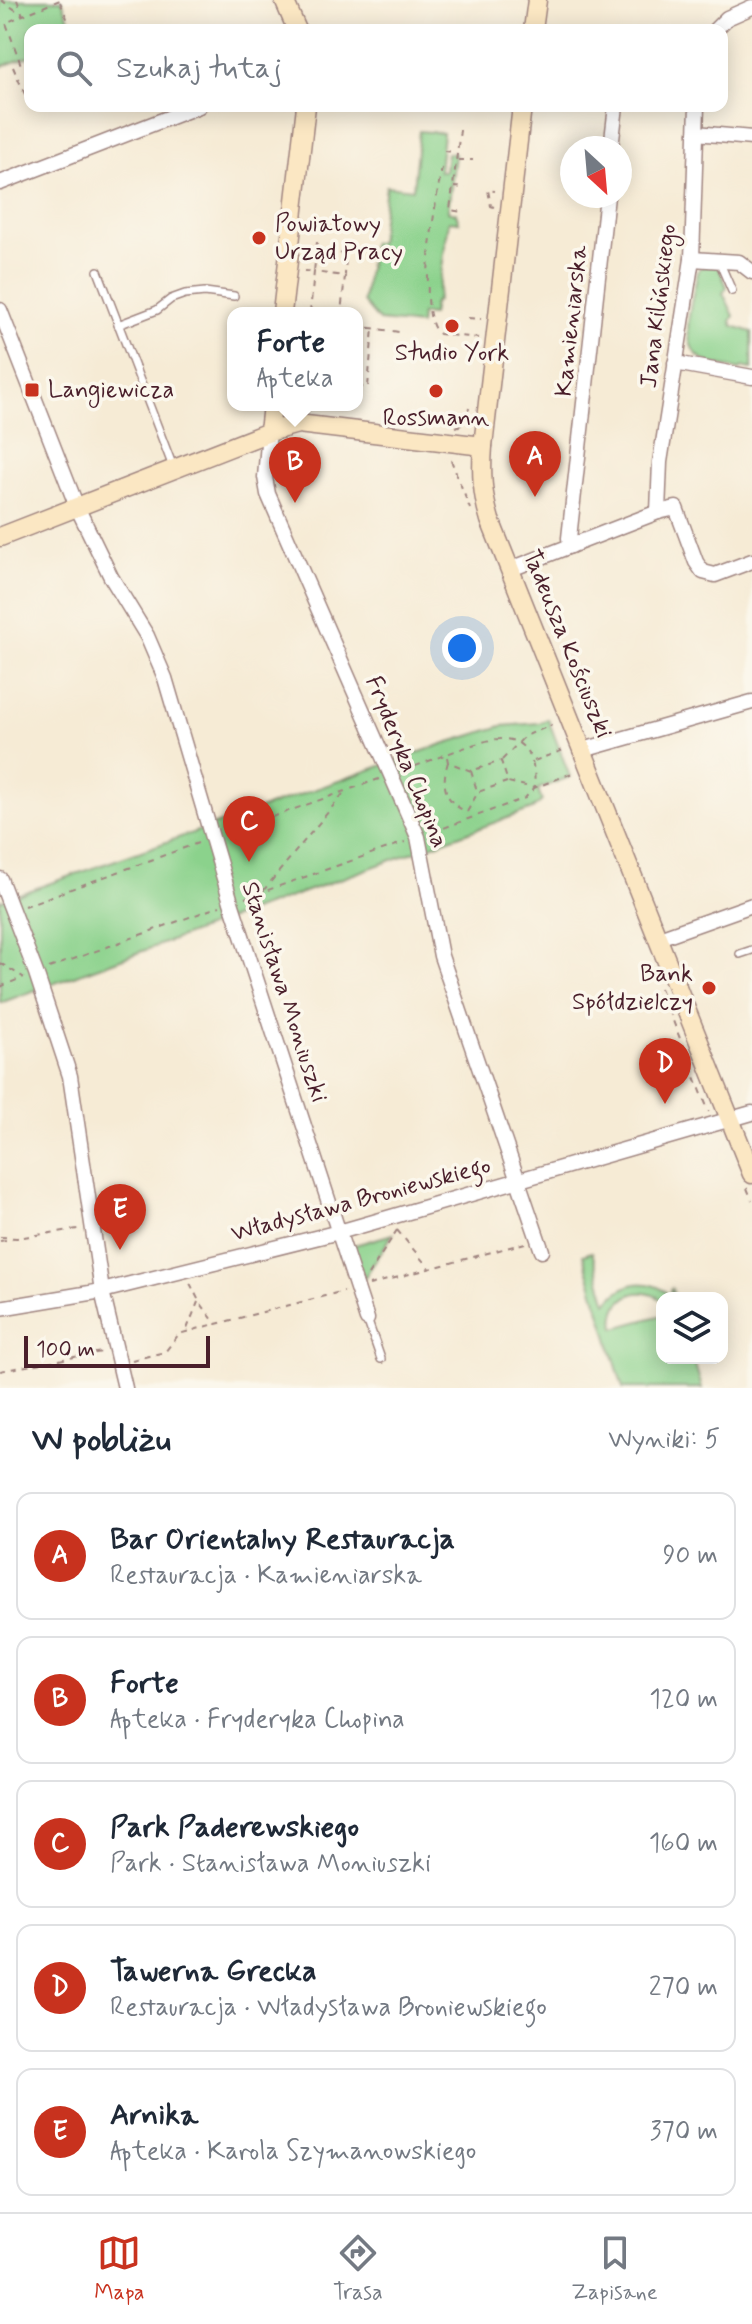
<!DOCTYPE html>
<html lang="pl">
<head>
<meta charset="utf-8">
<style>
	:root { --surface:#fff; --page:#f6f6f7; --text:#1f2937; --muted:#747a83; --line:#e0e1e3; --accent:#c8321e }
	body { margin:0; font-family:Mynerve,sans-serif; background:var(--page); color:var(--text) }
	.controls { position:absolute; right:24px; bottom:24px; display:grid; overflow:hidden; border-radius:16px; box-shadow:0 4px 20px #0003 }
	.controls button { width:72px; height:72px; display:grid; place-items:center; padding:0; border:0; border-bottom:2px solid var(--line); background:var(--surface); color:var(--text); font:40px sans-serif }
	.compass { position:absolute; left:560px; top:136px; width:72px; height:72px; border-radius:50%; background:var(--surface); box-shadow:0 4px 20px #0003; rotate:154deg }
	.scale { position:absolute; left:24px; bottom:20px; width:186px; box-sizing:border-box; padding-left:8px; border:4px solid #4a1f2b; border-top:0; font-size:22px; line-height:28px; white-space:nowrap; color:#4a1f2b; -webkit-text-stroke:6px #fbf7ec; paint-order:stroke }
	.you { position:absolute; left:462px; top:648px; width:28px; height:28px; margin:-20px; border:6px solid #fff; border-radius:50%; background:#1a73e8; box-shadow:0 0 0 12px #1a73e833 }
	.badge { display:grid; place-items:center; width:52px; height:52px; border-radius:50%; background:var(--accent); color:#fff; font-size:26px; font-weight:700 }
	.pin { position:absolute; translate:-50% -66px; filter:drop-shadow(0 2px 4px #0008) }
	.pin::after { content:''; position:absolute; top:42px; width:28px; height:24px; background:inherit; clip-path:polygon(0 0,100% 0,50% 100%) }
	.popup { position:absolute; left:227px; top:307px; width:136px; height:104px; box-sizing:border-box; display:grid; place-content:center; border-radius:16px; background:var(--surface); filter:drop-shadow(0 2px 6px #0005); font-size:26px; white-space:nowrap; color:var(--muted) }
	.popup b { font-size:30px; color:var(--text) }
	.popup::after { content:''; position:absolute; left:50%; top:100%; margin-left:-16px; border:16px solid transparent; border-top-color:var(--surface) }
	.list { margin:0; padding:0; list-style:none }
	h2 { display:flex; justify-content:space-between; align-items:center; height:104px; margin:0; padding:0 32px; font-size:34px }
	h2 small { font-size:26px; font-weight:400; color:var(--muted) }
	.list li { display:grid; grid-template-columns:52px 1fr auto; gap:24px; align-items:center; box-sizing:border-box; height:128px; margin:0 16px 16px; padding:0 16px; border:2px solid var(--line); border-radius:16px }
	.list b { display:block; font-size:30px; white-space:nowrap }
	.list p { margin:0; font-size:26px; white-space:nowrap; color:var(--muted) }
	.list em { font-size:26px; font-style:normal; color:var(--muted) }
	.icon { flex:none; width:44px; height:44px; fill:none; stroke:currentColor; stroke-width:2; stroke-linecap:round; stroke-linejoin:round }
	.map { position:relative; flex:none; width:752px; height:1388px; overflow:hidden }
	.search { position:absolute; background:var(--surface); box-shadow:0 4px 20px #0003; left:24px; right:24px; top:24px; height:88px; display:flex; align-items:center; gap:20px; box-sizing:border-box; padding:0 28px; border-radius:16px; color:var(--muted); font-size:30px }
	.sheet { height:824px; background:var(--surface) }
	nav { display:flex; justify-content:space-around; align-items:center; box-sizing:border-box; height:112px; border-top:2px solid var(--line); background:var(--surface); font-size:22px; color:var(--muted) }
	nav a { display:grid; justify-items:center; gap:4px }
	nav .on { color:var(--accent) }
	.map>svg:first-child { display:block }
</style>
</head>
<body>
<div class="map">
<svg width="752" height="1388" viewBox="0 0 752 1388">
	<rect width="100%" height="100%" fill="#fbf7ec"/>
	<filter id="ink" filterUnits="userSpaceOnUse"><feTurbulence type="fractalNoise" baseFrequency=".0125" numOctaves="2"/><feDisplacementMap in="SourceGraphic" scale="16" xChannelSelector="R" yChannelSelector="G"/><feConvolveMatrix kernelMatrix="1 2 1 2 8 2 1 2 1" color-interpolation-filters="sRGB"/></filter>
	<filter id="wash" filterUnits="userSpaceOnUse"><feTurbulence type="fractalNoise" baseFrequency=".006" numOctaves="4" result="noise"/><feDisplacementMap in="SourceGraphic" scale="32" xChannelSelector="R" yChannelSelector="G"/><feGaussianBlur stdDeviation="1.8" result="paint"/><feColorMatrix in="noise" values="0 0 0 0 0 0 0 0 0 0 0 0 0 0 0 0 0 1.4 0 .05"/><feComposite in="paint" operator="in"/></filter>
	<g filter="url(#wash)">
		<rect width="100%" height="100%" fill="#f6ebd5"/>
		<g fill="#8bd28c" stroke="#6a785c" stroke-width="2">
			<polygon points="0,0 62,0 73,30 30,30 30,56 0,67"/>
			<polygon points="419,131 443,133 439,171 445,171 447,153 455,154 448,211 456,213 459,222 449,221 437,301 434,302 432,315 421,314 420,325 379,321 363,302 372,243 379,243 386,186 413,189"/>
			<path d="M710,264L718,266L727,287L723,293L734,316L731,321L733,326L752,332V369L742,367L740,370C730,367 718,366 708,362C674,348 693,299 698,272L701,267Z"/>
			<polygon points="548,719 570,777 538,789 542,801 532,809 0,1003 0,901 443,744 502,726 539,723"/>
			<polygon points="393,1234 361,1283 351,1246"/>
			<path d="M592,1252L607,1303C624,1281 649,1276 671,1296L670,1289L672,1288L675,1298H662V1300C638,1283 610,1298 615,1328L662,1315V1358H693L702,1388H623L583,1255Z"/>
		</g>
	</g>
	<g filter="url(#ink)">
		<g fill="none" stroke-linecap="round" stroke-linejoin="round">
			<g stroke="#a08580" stroke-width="10">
				<g id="lane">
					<polyline points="722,260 722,268 732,291"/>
					<polyline points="98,271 173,467"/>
					<polyline points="118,325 157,310 171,299 185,294 205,292 234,296"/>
					<polyline points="740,954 752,950"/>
					<polyline points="367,1319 381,1359"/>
				</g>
			</g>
			<g stroke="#a08580" stroke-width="17">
				<g id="street">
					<polyline points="715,30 727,18 752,7"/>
					<polyline points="696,133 752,138"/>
					<polyline points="611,148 616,106"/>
					<polyline points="0,183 199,106"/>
					<polyline points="692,259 739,262 752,272"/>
					<polyline points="0,310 77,507 111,577 147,636 165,678 231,902 367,1319"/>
					<polyline points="675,363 752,377"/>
					<polyline points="269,432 265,477 268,494 418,837 441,956 542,1251"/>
					<polyline points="658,512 660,462 692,259 697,106"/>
					<polyline points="571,546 569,538 607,196"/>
					<polyline points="511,569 658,512 676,508 696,562 703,572 715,575 752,561"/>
					<polyline points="583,750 752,702"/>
					<polyline points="0,879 36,973 70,1076 102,1291 125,1388"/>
					<polyline points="659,938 752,905"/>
					<polyline points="0,1308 102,1291 339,1232 752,1113"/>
				</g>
			</g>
			<g stroke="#a08580" stroke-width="21">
				<g id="secondary">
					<polyline points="284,0 297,30"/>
					<polyline points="533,30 537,0"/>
					<path d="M522,106L483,446C481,473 482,494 490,520L752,1174"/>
					<polyline points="282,313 306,106"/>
					<polyline points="269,432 272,405"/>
					<polyline points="0,537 269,432 298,424 483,446"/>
				</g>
			</g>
			<g stroke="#a08580" stroke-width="2" stroke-dasharray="6 6" stroke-linecap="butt">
				<polyline points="1,0 23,15 60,0"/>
				<polyline points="17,0 23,15 6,23 21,65"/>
				<polyline points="60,2 72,30"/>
				<polyline points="147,28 147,30"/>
				<polyline points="13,67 31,108"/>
				<polyline points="460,130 450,210 463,212"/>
				<polyline points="444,151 456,152"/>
				<polyline points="458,160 473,160"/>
				<path d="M442,168C436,198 415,315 439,334L479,338"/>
				<polyline points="454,187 466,188"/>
				<polyline points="494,207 491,206 488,190 495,191"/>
				<polyline points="316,251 346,254 345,275"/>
				<polyline points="304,271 314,272 317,242"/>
				<polyline points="310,313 314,272 345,276 341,313"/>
				<polyline points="468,318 481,319"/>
				<polyline points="357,326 399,332"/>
				<polyline points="452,335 453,327 456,328"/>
				<polyline points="357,387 368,387 373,328"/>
				<polyline points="456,427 466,423 469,408"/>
				<polyline points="451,460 470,509"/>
				<polyline points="447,757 448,762 471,771 501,761 508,782 534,788 575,772"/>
				<polyline points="502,760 525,736 552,725"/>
				<polyline points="534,761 566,749"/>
				<path d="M448,762C441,785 444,802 467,812"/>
				<path d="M404,770C427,763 479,739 500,739C528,737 537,765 534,788L525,798L430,833"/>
				<polyline points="471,771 477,791"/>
				<polyline points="467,812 478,792 507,782"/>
				<polyline points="227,833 379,779"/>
				<polyline points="263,891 343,794"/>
				<polyline points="245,898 405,842"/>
				<polyline points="24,906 198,843"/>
				<polyline points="0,963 23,977"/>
				<polyline points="49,968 220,906"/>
				<polyline points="0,987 24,977"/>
				<polyline points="660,988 709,1112"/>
				<polyline points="747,1188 752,1200"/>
				<polyline points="397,1230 429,1268"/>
				<polyline points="0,1237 17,1238 78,1229"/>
				<polyline points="0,1241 12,1239"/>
				<polyline points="368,1275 397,1230"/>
				<polyline points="190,1283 199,1301 216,1324 344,1291"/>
				<polyline points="369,1285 525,1243"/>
				<polyline points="187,1329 198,1302"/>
				<polyline points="132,1360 165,1352 179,1334 215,1324"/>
				<polyline points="0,1371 101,1352"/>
			</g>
			<use href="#lane" stroke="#fff" stroke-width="7"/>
			<use href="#street" stroke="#fff" stroke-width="14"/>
			<use href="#secondary" stroke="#fbe7c3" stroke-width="18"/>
		</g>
	</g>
	<g fill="#c8321e" stroke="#fbf7ec" stroke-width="3">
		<circle cx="259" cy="238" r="8"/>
		<circle cx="452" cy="326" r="8"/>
		<rect x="24" y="382" width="16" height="16" rx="4"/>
		<circle cx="436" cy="391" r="8"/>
		<circle cx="709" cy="988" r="8"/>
	</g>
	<g text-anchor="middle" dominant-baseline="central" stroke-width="7" stroke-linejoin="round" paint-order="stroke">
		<g font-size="24" fill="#4a1f2b" stroke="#fbf7ec" text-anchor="start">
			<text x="275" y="224">Powiatowy<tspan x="275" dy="28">Urząd Pracy</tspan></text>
			<text x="452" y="353" text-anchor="middle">Studio York</text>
			<text x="48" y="390">Langiewicza</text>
			<text x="436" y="418" text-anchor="middle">Rossmann</text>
			<text x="693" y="974" text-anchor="end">Bank<tspan x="693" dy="28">Spółdzielczy</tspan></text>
		</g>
		<g font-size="24" fill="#4a1f2b" stroke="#fbf7ec">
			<text transform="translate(659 306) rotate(-83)">Jana Kilińskiego</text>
			<text transform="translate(572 321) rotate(-84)">Kamieniarska</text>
			<text transform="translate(567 644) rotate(68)">Tadeusza Kościuszki</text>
			<text transform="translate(406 762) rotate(68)">Fryderyka Chopina</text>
			<text transform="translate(284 992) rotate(72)">Stanisława Moniuszki</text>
			<text transform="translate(361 1200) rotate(-15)">Władysława Broniewskiego</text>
		</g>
	</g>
</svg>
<div class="controls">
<button><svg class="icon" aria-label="layers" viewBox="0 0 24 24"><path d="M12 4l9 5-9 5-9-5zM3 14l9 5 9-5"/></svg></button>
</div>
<svg class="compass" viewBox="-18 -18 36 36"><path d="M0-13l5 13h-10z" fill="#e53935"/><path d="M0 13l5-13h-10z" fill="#747a83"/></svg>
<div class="scale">100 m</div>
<div class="you"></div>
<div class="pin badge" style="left:535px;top:497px">A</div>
<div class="pin badge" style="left:295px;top:503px">B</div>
<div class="popup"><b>Forte</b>Apteka</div>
<div class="pin badge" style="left:249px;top:862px">C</div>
<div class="pin badge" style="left:665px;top:1104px">D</div>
<div class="pin badge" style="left:120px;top:1250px">E</div>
<div class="search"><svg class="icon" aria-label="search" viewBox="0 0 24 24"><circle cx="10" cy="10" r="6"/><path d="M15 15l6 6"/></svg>Szukaj tutaj</div>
</div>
<section class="sheet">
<h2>W pobliżu<small>Wyniki: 5</small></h2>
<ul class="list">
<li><span class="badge">A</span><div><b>Bar Orientalny Restauracja</b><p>Restauracja · Kamieniarska</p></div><em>90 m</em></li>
<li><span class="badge">B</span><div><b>Forte</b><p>Apteka · Fryderyka Chopina</p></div><em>120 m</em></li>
<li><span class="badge">C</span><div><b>Park Paderewskiego</b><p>Park · Stanisława Moniuszki</p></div><em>160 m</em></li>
<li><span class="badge">D</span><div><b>Tawerna Grecka</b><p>Restauracja · Władysława Broniewskiego</p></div><em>270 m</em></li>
<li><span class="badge">E</span><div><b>Arnika</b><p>Apteka · Karola Szymanowskiego</p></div><em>370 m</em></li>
</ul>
</section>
<nav>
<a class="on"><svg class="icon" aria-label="map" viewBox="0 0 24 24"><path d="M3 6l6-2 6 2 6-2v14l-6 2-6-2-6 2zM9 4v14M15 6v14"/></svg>Mapa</a>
<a><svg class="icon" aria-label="directions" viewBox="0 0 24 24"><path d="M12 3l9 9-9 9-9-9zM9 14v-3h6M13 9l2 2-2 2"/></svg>Trasa</a>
<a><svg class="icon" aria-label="saved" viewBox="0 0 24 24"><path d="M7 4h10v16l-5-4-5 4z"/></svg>Zapisane</a>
</nav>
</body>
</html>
